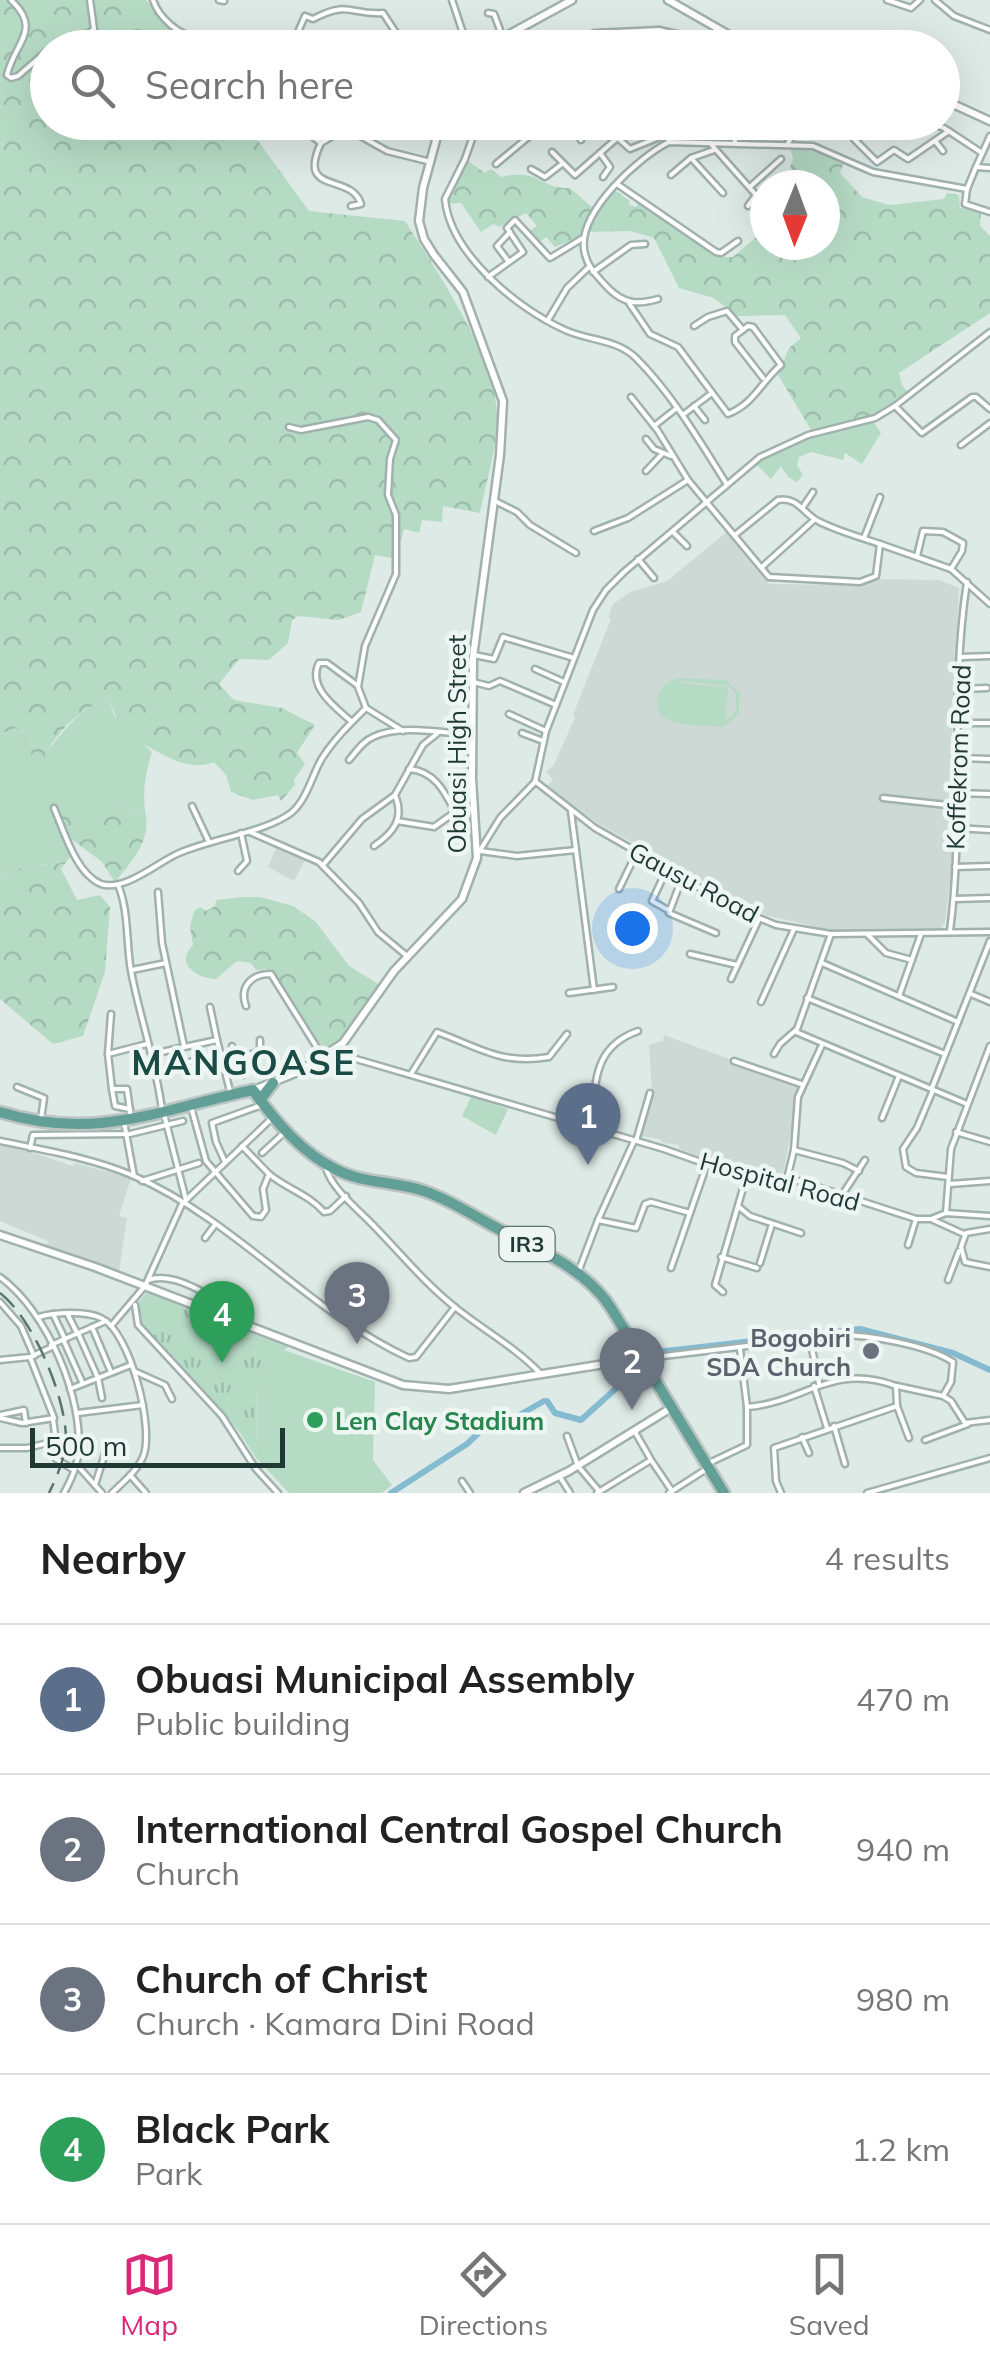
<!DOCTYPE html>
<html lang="en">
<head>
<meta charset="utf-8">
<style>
	:root { --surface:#fff; --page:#f2f2f2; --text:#222; --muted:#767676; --line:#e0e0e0; --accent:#db2777 }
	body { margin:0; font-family:Mulish,sans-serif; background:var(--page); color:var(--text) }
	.compass { position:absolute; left:750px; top:170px; width:90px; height:90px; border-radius:50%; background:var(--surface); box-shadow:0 10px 40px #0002; rotate:181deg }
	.scale { position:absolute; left:30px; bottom:25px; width:255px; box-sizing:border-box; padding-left:10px; border:5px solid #1f3935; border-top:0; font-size:28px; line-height:35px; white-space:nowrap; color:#1f3935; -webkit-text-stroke:8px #eef6f3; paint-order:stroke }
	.you { position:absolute; left:632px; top:928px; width:35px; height:35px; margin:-25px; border:8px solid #fff; border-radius:50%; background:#1a73e8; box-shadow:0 0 0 15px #1a73e833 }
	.badge { display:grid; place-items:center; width:65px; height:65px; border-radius:50%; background:var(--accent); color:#fff; font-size:32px; font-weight:700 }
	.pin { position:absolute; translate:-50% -82px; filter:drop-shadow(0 2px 5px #0008) }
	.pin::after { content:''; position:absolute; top:52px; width:35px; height:30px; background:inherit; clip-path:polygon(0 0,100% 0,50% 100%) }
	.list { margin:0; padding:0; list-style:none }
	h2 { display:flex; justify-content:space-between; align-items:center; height:130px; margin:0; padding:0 40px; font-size:42px }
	h2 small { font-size:32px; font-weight:400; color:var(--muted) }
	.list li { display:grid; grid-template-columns:65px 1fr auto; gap:30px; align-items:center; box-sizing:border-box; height:150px; padding:0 40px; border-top:2px solid var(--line) }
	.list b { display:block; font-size:38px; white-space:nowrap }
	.list p { margin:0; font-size:32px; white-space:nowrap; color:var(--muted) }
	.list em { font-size:32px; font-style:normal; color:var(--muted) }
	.icon { flex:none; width:55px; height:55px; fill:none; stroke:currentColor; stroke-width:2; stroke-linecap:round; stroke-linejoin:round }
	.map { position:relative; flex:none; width:990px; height:1493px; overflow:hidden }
	.search { position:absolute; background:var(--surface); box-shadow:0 10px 40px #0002; left:30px; right:30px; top:30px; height:110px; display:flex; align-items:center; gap:25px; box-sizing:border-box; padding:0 35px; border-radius:55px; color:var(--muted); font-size:38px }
	.sheet { height:730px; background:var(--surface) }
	nav { display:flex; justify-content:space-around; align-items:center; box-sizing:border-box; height:140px; border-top:2px solid var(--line); background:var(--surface); font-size:28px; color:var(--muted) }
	nav a { display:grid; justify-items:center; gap:5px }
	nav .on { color:var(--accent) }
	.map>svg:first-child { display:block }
</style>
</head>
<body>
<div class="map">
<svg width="990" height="1493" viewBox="0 0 990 1493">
	<defs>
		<pattern id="forest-crowns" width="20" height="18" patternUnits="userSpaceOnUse" patternTransform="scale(2.5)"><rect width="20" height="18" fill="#b6dbc5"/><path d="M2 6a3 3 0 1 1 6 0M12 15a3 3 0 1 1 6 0" fill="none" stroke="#9cbdaa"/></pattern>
		<pattern id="park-tufts" width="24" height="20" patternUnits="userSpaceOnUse" patternTransform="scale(2.5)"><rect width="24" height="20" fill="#b6dbc5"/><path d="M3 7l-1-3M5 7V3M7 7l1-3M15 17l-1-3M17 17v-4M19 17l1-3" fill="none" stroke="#9cbdaa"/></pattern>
	</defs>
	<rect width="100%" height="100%" fill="#deeae6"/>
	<g fill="#ccd9d5">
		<polygon points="729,530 769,584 858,585 877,579 939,580 959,588 949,802 953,858 945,922 940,929 831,930 764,915 597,823 547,786 553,780 546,771 553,766 575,718 573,715 611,619 608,617 613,604 630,592 667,581"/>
		<polygon points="277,846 305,860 294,881 268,867"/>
		<polygon points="664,1035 800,1085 783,1174 763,1174 727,1166 679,1149 679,1145 663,1143 660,1139 640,1136 652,1092 649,1045 663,1041"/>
		<polygon points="0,1142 73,1166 75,1163 131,1178 119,1216 127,1218 119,1271 47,1246 48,1241 0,1221"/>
	</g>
	<g fill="#b6dbc5" fill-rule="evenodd">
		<polygon points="873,421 881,433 862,464 845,453 843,460 811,452 799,457 797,465 803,475 797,482 788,477 781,466 771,479 754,462 808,437"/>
		<path d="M679,678L726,680L740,694L739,714L723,727C707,725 689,726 674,722C646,715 656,682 679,678ZM680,681L729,686L736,695V711L725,721L728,687L677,683Z"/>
		<path d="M110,701L114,716L152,752C145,774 142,793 146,816L110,803H47L66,849V861C44,870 19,860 0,881V734L16,728L29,735L31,748L45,753C64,733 80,704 110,701Z"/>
		<polygon points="471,1097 508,1109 496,1135 462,1116"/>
		<polygon points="284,1350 375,1382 373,1460 392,1485 382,1493 289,1493 256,1458 257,1376"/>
	</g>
	<g fill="url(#forest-crowns)">
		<path d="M0,0H146L191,47L48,48V122L245,123L309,211L405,221C436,270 495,356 497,414C498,446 486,482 480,513L443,506L442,522L422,520L419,533L404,529L396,559L375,555L361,612L339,620L298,616L292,620L288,643L269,660L239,659L219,684L234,700L282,708L315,725L297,753L305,764L294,780L295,785L281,801L278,795L253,800L231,792L226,775L214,762C180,775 152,744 122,734L110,701C80,704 49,740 40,767H33L29,735L16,728L0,734Z"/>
		<polygon points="790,147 829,154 845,160 840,173 862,197 889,205 944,199 947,193 959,195 960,208 981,210 980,226 990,236 990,313 899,373 902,385 907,391 873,417 813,433 778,375 789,348 801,338 785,315 737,316 714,298 679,288 654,238 631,231 589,232 600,207 614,190 630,201 629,205 636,207 639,202 644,202 717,257 733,257 765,230 765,245 825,245 825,185 800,185 790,167 793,159"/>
		<path d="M468,161L485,173L491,169L501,177C539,168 542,190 570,188L593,208L581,236L555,247L546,237L539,243L530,231L537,226L526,213L499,227L493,224L481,232L461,203L448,204L452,188Z"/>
		<path d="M46,803H110L146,816C150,843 131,862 115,882L102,862L70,838V857L61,869L77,900L100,895L110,907L105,972L83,1036L53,1044L0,999V881C19,860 44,870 66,861V849Z"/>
		<path d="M242,897H260L293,906L316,922L349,966L380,985C364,1010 350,1038 323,1054L284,988L266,969L256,970L251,963L237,961L216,979C197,978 174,964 193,945L190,927L194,911L200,907L206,911L215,906L216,900Z"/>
	</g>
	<path fill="url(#park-tufts)" d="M148,1291L290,1345L257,1376L256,1458C246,1443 237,1426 224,1413C201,1388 136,1339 137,1304Z"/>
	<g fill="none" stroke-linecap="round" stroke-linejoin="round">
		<g stroke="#84bbd0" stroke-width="6">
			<polyline points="657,1352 860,1329 953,1353 990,1370"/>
			<polyline points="391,1493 467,1444 487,1425 516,1417 544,1401 547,1401 555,1413 581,1420 642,1365"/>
		</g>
		<g stroke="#a1b1ad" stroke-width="9">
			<g id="minor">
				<path d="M11,0C43,30 14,43 7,75L11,78L18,76L48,50"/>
				<path d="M153,0C158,16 179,37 198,37C207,38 215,34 224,35L236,48"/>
				<polyline points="219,0 224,1"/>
				<polyline points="452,0 468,48"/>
				<polyline points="887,0 911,8 920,0"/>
				<polyline points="935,0 954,16 990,30"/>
				<polyline points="488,13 494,14 503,38"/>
				<polyline points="53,48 78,41 94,29 90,0"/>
				<path d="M291,48L305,16L313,19C350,0 349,15 383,13L406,48"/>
				<polyline points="564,48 594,33 659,30"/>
				<polyline points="658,48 659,30 690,37 708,48"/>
				<polyline points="716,48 724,33"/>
				<polyline points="293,122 321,143 346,128 387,151 431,162"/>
				<path d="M478,122L465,159L445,199C450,254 518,309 565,330C589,341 617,339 636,358C672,394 699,440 726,483"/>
				<polyline points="600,122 630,149 667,134"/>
				<polyline points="641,122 656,138"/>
				<polyline points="664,122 669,142"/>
				<polyline points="733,122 735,142"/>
				<polyline points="752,122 759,130"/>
				<polyline points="787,122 793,130"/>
				<polyline points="928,122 944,128 982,153"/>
				<polyline points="990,136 976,167 990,168"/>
				<polyline points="854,139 877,162 894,150 908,159 949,131"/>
				<polyline points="581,140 575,128 586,122"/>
				<polyline points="935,141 943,151"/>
				<path d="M321,143C296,196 351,172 361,204L351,206"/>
				<polyline points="710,143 756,195 748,206"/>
				<polyline points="788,143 802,122"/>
				<polyline points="552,152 575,175 616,139"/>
				<polyline points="600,153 610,167 603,177"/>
				<polyline points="691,158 723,193"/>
				<polyline points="496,164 532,134 535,122"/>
				<polyline points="531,169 545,177 562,164"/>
				<polyline points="671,175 691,158 714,150"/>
				<polyline points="617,184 716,252 721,253 738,241"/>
				<polyline points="751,186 781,159"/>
				<polyline points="967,189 965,204 990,212"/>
				<polyline points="509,262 497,246 510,232"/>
				<polyline points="593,272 631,245 645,244"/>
				<polyline points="488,277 523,252 507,228 515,220 550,258 583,238"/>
				<path d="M658,299C637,305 624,304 608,288C597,276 586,266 584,249C579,211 639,157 669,142L813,146L873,172L967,189L976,167"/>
				<path d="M629,303L650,334L678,347L728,414C755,403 760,383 781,365L753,327L748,326L735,336V342L763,378"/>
				<polyline points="548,320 567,288 589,267"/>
				<polyline points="694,326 708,317 727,311 743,330"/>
				<path d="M631,397L658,431L688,480L769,577L860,582L876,576L880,544C860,537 837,531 818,521C804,514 797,496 778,500L735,535"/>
				<polyline points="694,406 705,420"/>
				<polyline points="895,406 922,433 972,397 976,397 990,409"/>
				<polyline points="684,414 712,393"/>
				<polyline points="654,426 677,408"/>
				<polyline points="289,427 301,430 368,417 378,420 396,440 390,459 388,495 396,515 396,574 365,646 358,687 366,708 403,731"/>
				<polyline points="646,439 654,449 671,456"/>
				<polyline points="961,445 990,423"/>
				<polyline points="646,471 663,453"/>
				<polyline points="497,502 517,512 530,525 576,553"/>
				<polyline points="803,507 813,492"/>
				<polyline points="594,531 628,518 688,480"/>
				<polyline points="673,532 687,546"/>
				<polyline points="864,538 880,497"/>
				<polyline points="880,544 951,569 990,604"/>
				<polyline points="917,556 923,531 943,532 963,543 962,551 951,569"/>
				<polyline points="638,559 654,578"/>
				<polyline points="762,567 814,520"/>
				<polyline points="474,655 494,659 503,637 574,658"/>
				<polyline points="961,657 990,656"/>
				<polyline points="535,669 564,682"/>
				<polyline points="473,682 489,686 500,681 556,705"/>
				<polyline points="959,689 987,688"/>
				<polyline points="509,714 546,731"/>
				<path d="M352,722C335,707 307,687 319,663H327L357,685"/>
				<polyline points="960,723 990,723"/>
				<polyline points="522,733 543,741"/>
				<polyline points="960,758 990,759"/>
				<path d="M349,760C356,752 363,741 373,737C401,724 442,733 472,735"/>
				<path d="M409,769C434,771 444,790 455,812"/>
				<polyline points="535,782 546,731 593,610 606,590 624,572 760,457 808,435 875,418 895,406 990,332"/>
				<polyline points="536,782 595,828 737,909 776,925 831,934 990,932"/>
				<polyline points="956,793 990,794"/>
				<polyline points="883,798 956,806"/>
				<polyline points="192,806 209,842"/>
				<path d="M54,808C64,831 76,874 101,884C124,892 157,863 177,854C210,839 266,832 291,813C306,801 312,776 321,760C333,740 350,724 366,708"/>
				<polyline points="571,811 594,990"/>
				<polyline points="397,821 434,827 455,812 471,809"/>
				<polyline points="956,828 990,830"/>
				<polyline points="250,832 319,862 359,903 378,932 407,956"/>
				<path d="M374,846C393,833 405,819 395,795"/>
				<polyline points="480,851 517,856 576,850"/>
				<polyline points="479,852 500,818 535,782"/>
				<polyline points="323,865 362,819 395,795 423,745 439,732"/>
				<polyline points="955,867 990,866"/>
				<polyline points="667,869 652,901 668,910"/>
				<polyline points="238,871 247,861 241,833"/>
				<polyline points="682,878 669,913 716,933"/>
				<path d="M118,885C129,910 126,943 131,971C140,1018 156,1062 162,1110"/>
				<polyline points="619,889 637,852"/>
				<polyline points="158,892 162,943 184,1046"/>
				<polyline points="955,899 990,898"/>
				<path d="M950,931C965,816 949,697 967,582"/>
				<polyline points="831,934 796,1032 967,1104"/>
				<polyline points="867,934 886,953 912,960"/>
				<polyline points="690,954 737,965"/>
				<polyline points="822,963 958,1022 932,1088"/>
				<polyline points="132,970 166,963"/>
				<polyline points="731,979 759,919"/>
				<polyline points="569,993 613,987"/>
				<polyline points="971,994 990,1002"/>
				<polyline points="899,996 921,934"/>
				<polyline points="807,998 945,1054"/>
				<polyline points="761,1002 794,929"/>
				<path d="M246,1006C239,987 251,974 271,974L321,1054"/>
				<polyline points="210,1007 217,1040"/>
				<polyline points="111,1014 108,1054 112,1089 127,1089 131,1118"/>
				<polyline points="958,1022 990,941"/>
				<polyline points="232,1046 243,1075"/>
				<polyline points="332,1052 664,1149 746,1178 799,1181 916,1219 931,1219 946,1213 990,1216"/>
				<polyline points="108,1054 147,1044"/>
				<polyline points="152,1054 217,1040 230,1091"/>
				<polyline points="774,1054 780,1044 796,1030"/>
				<polyline points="224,1061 260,1052 260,1040"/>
				<polyline points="734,1061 801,1084"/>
				<polyline points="156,1070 194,1061"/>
				<path d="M411,1074L437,1032C480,1048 501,1065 549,1057L567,1034"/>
				<polyline points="17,1087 44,1098 41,1119"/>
				<polyline points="112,1089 115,1106 130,1109"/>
				<polyline points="933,1090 917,1128 903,1149 906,1167 916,1173 948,1177"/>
				<polyline points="191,1107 206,1161 253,1216 261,1217 266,1210 263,1189 269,1174 242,1146"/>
				<polyline points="164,1114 186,1200"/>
				<polyline points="882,1118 899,1076"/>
				<polyline points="124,1122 134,1176"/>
				<path d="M590,1128C597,1086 590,1048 638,1031"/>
				<polyline points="956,1132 990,1142"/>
				<path d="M0,1141C44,1150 92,1158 134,1176C235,1220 309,1312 409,1358L416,1357L455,1307"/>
				<polyline points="636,1141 650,1093"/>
				<polyline points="30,1148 33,1135 130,1134 183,1121"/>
				<polyline points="794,1150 843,1163 859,1171"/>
				<polyline points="262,1153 286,1131"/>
				<polyline points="225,1162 216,1142 212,1123 262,1105"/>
				<path d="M326,1168C331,1187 355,1207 369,1221C398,1250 424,1283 456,1308C485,1331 515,1347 541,1374"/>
				<path d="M269,1174C287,1189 308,1194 324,1212L330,1211L346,1196"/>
				<polyline points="787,1179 794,1150 798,1097 822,1045"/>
				<polyline points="142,1181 199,1163"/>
				<polyline points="950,1184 990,1181"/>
				<polyline points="842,1195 865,1160"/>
				<polyline points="739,1207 750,1216 801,1233"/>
				<polyline points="946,1213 951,1149 990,1046"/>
				<polyline points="598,1220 636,1228 645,1204 651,1202 690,1213"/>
				<polyline points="933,1220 964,1234"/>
				<polyline points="990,1229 966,1233 961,1247 965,1262 990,1267"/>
				<polyline points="205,1238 214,1226"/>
				<polyline points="908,1245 916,1219"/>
				<polyline points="721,1257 757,1268"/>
				<polyline points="760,1263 772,1224"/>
				<polyline points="671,1268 707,1164"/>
				<polyline points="579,1270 598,1220 634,1141"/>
				<path d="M0,1277C47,1311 85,1399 78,1457C76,1469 70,1482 64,1493"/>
				<path d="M148,1280C171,1272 196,1289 217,1299"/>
				<polyline points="948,1280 959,1251"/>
				<polyline points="723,1292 715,1285 746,1178"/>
				<polyline points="0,1302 21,1326 34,1356"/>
				<polyline points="135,1305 138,1325 222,1416 256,1469 278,1493"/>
				<polyline points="53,1314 64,1337"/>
				<polyline points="68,1315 77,1333"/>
				<path d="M39,1317C54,1312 87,1311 101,1318C130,1331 155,1429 143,1457C137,1471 123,1482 112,1493"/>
				<polyline points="111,1326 145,1286 182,1204 270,1120"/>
				<polyline points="92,1327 111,1372"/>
				<polyline points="78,1333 98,1378 102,1398"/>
				<polyline points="63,1339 83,1384"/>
				<polyline points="810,1339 819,1383"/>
				<polyline points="51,1345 106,1321"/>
				<path d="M740,1349L747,1407C804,1403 832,1362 896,1386L897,1406L774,1448L776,1481L781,1493"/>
				<path d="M647,1358L839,1335C870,1335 927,1345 953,1362L951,1382L943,1396L897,1386"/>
				<polyline points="0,1360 30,1357 52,1347"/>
				<polyline points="134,1371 165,1385 172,1399"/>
				<polyline points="814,1386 827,1428"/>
				<polyline points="70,1389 131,1365"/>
				<polyline points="943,1396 951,1401 965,1423 990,1420"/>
				<polyline points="897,1406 909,1438"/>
				<polyline points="78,1413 143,1405"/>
				<polyline points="0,1415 24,1410 26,1423"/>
				<polyline points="0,1418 22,1423 54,1418 30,1357"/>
				<polyline points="834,1426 845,1464"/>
				<polyline points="635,1432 650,1458"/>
				<polyline points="567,1436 578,1466 599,1491"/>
				<polyline points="802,1437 809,1453"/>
				<polyline points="925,1440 968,1424"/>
				<polyline points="56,1441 56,1459 74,1470"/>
				<polyline points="0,1448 27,1448 56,1441 53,1419"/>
				<polyline points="709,1463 747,1445 747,1407"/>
				<polyline points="76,1464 102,1493"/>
				<polyline points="130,1475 146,1493"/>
				<polyline points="560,1477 570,1493"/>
				<polyline points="462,1481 470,1493"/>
				<polyline points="95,1485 108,1444"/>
				<polyline points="597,1493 651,1460 672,1491"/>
				<polyline points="669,1493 708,1468"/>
				<polyline points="867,1493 990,1458"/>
			</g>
		</g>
		<g stroke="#a1b1ad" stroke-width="11">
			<g id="tertiary">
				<polyline points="668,0 752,48"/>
				<polyline points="484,48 572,0"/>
				<polyline points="942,99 990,121"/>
				<polyline points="254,1090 300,1071 343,1043 394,971 462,899 477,858 472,779 473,657 500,455 503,401 463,292 434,255 424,239 419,221 423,188 441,122"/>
				<polyline points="0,1235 95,1267 403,1385 449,1389 642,1358"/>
				<polyline points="524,1493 569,1471 671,1408"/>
			</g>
		</g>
		<g stroke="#bcc4c2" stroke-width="15">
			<g id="primary">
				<polyline points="260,1100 273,1083"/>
				<path d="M0,1112C96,1142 161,1109 253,1090C275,1121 301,1152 335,1169C363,1184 395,1181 424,1191C448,1199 471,1214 493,1226C534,1248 585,1267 611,1308L724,1493"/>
			</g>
		</g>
		<use href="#minor" stroke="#fff" stroke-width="4"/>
		<use href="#tertiary" stroke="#fff" stroke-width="6"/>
		<use href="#primary" stroke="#62a097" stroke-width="10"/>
		<path stroke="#597571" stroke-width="2.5" stroke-dasharray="20 10" stroke-linecap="butt" d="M0,1293C33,1318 67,1399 66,1441C65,1459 57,1476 49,1493"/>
	</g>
	<circle fill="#6b7280" stroke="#eef6f3" stroke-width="4" cx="871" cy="1351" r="10"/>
	<circle fill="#2e9e5b" stroke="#eef6f3" stroke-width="4" cx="315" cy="1420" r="10"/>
	<g text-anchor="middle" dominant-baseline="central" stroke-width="9" stroke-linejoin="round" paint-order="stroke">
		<rect fill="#eef6f3" stroke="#5d726e" stroke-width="2.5" x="499.5" y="1227" width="55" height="34" rx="8"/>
		<g font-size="22" font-weight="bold" fill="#1f3935">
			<text x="527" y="1244">IR3</text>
		</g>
		<g font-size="25" fill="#1f3935" stroke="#eef6f3">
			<text transform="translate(456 744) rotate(-90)">Obuasi High Street</text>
			<text transform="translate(958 757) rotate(-88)">Koffekrom Road</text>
			<text transform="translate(694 882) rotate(28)">Gausu Road</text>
			<text transform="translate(780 1181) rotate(15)">Hospital Road</text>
		</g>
		<g font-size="25" font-weight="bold" fill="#5b616d" stroke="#eef6f3" text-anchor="end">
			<text x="851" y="1337">Bogobiri<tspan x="851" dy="29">SDA Church</tspan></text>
		</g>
		<g font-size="25" font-weight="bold" fill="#27864d" stroke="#eef6f3" text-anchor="start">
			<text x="335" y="1420">Len Clay Stadium</text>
		</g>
		<g font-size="35" font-weight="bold" letter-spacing="2.5" fill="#1b4b45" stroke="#eef6f3">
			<text x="244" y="1062">MANGOASE</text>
		</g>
	</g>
</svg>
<svg class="compass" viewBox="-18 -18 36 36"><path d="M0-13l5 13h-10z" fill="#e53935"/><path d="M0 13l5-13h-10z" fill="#767676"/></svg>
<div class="scale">500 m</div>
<div class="you"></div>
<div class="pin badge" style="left:588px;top:1165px;background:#5c6f8a">1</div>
<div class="pin badge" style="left:632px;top:1410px;background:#6b7280">2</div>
<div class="pin badge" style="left:357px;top:1344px;background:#6b7280">3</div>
<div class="pin badge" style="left:222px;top:1363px;background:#2e9e5b">4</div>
<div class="search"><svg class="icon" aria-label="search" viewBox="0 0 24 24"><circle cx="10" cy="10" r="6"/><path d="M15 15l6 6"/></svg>Search here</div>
</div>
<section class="sheet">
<h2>Nearby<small>4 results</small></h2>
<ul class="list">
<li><span class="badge" style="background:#5c6f8a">1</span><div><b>Obuasi Municipal Assembly</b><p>Public building</p></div><em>470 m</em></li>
<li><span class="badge" style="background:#6b7280">2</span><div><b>International Central Gospel Church</b><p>Church</p></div><em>940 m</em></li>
<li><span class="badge" style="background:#6b7280">3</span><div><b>Church of Christ</b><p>Church · Kamara Dini Road</p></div><em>980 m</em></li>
<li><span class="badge" style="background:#2e9e5b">4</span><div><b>Black Park</b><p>Park</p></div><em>1.2 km</em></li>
</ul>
</section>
<nav>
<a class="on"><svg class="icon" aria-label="map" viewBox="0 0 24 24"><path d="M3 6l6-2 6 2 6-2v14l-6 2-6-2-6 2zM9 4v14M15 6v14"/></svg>Map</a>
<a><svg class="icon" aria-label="directions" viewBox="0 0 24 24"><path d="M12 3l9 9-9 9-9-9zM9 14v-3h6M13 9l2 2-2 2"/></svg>Directions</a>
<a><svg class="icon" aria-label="saved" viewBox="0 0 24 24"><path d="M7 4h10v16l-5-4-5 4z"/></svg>Saved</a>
</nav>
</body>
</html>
